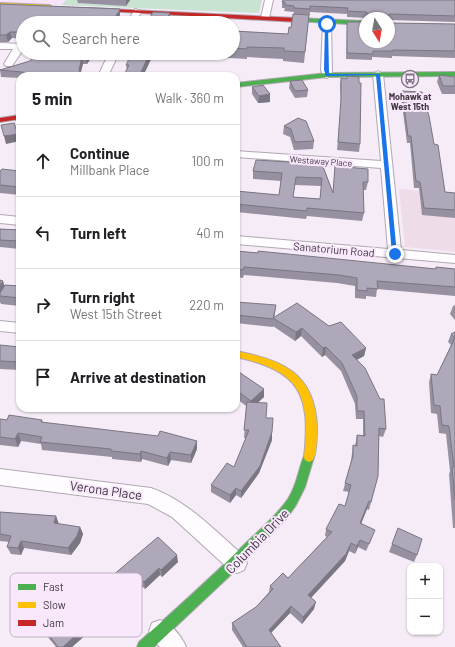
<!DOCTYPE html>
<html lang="en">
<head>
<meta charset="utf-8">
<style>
	:root { --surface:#fff; --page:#f2f2f2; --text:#202124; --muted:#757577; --line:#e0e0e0 }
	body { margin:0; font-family:Barlow,sans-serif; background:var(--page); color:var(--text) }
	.controls { position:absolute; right:12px; bottom:12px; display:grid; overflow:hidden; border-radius:8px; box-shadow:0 1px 3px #0004 }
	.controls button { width:36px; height:36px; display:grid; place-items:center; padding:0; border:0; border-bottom:1px solid var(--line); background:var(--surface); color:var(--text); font:20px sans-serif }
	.compass { position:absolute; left:359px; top:12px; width:36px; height:36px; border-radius:50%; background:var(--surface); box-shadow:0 1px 3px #0004; rotate:169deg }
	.stop { position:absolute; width:12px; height:12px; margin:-9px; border:3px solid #1a73e8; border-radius:50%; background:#fff }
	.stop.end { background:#1a73e8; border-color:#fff; box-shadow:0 1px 4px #0008 }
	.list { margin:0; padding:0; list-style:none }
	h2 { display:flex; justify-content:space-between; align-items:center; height:52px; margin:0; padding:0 16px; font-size:17px }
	h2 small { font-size:13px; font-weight:400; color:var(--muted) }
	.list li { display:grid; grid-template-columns:26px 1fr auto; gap:12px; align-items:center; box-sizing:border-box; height:72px; padding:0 16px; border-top:1px solid var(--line) }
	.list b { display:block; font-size:15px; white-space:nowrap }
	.list p { margin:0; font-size:13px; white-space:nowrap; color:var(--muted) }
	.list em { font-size:13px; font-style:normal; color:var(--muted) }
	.icon { flex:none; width:22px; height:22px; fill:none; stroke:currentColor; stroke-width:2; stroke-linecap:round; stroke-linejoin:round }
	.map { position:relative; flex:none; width:455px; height:647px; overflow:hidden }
	.search { position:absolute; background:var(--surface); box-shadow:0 1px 3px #0004; left:16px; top:16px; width:224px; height:44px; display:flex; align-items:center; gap:10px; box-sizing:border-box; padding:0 14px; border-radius:22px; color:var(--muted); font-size:15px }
	.panel { position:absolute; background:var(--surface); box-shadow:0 1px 3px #0004; left:16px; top:72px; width:224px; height:340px; border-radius:12px }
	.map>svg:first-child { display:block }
</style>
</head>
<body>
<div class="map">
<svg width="455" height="647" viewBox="0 0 455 647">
	<rect width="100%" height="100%" fill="#f6ecf7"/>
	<polygon fill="#eedce8" points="399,189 455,194 455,252 405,247"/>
	<polygon fill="#f7e3fa" points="0,0 66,0 61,5 0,2"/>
	<polygon fill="#c9e3d2" points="66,0 262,0 259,13 61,5"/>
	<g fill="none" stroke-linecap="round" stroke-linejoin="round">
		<g stroke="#b0a8b2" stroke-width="2">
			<g id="street">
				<polygon points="265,0 273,0 269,18 265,20 261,18"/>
				<polygon points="135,9 142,11 135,23 127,23"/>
				<polygon points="327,18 331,21 332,75 327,78 324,77 321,70 323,21"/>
				<polygon points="0,43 23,44 23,50 12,66 6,66 4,64 13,49 0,49"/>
				<polygon points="109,53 119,53 108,76 98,76"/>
				<polygon points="378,71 383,74 401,250 455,255 455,263 236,244 236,236 388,249 381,168 236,157 236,151 381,161 373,74"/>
				<polygon points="0,215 20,217 20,225 0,223"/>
				<polygon points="0,321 20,323 20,333 0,331"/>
				<path d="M0,469L151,488C188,501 215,531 244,556L247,563L244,570L237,573L230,570L172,517L148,504L0,485Z"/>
				<path d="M160,620C172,625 181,635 186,647H160L152,639L149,631L152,623Z"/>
			</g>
		</g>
		<g stroke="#b0a8b2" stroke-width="2">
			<g id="fast">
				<polygon points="297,18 365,21 365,25 295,21 294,20"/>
				<polygon points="455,72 455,76 327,77 236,87 236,83 327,73"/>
				<path d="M309,452L313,454L314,457L305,487L296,505L287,518L237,569L154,647H137L139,642C176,609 213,576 248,541C262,528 277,515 288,499C298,483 298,469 305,454Z"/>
			</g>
		</g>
		<g stroke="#b0a8b2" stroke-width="2">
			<g id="slow">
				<polygon points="0,3 49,5 51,6 49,7 0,5"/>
				<path d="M236,351C282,360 315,373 317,427C317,437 317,451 313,460L309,462L305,460L304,457C311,394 300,371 236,357Z"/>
			</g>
		</g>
		<g stroke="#b0a8b2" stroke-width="2">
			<g id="jam">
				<polygon points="90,8 297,18 300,20 297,22 88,10 88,8"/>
				<polygon points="20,115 20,119 0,122 0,118"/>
			</g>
		</g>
		<polyline stroke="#d4d1d5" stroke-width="1.5" stroke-dasharray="2 2" stroke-linecap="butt" points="68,7 81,3"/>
		<use href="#street" fill="#fefcfe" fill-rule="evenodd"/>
		<use href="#fast" fill="#4caf50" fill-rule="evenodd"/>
		<use href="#slow" fill="#ffc107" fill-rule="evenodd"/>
		<use href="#jam" fill="#c62828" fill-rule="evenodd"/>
	</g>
	<g fill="#9690a0" fill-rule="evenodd">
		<polygon points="77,0 130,0 126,6 78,3"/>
		<polygon points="455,0 455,22 389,20 390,23 455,24 455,58 392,56 392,58 372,57 372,60 346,59 347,27 347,22 365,42 389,18 366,18 347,17 347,14 310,12 310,15 294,14 294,12 284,11 285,8 282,8 282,2"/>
		<polygon points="0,4 120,9 120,15 23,23 23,39 12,38 8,42 0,42"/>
		<polygon points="309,15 304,63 283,61 283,59 247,57 247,59 195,56 194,53 233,53 233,31 288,34 291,28"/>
		<polygon points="37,53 94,53 87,64 83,64 80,73 82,76 20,76 20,78 1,77 0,70 30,61"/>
		<polygon points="154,53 143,76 125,76 125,73 127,70 126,65"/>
		<polygon points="439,75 455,77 455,94 442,94 437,82"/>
		<polygon points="341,78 360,144 359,152 337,150 341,106 340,85"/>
		<polygon points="290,81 308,90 307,97 295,98 289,88"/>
		<polygon points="252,87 270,94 270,102 258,103 252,94"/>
		<polygon points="402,91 434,144 445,192 455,193 455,218 422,215 419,188 414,188 410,143 407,143 401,97"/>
		<polygon points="298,118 314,141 313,149 294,150 290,137 283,134 284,126"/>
		<path d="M322,164L333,192L335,166L368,182L366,190H363L364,213L362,221L307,216L306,219L236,212V191L279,195L281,181L253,179V171ZM295,185L321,186L320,199L293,197Z"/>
		<polygon points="0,171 20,171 20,195 0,193"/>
		<polygon points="0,229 20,230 20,249 0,247"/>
		<polygon points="236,251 435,269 436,267 455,269 455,296 377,289 376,297 366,296 366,299 355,298 355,286 337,283 244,275 243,278 236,277"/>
		<polygon points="0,280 3,281 4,285 20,286 20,306 1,304 0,302"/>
		<polygon points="236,302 275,313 274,317 329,326 366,348 364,356 357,360 386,429 383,437 379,436 378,476 369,510 367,509 361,524 372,538 366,551 358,547 355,554 349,551 345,561 311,598 314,609 302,624 290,613 271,633 281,647 243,647 232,630 232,623 256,607 269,592 270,586 288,578 327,537 325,536 326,529 345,506 349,492 343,491 351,461 353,445 355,446 357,435 363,435 363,419 356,419 355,404 341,371 325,355 322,357 301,336 295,341 273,326 273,325 273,327 236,323"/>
		<polygon points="455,305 455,320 450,314 453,306"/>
		<polygon points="455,332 455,528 453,528 449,474 450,471 446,434 439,433 437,414 431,413 429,382 431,374 437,375 451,345 448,342 451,334"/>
		<polygon points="0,345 20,347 20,370 0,369"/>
		<polygon points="236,370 264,397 258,402 266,418 272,440 259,473 241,498 236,495 230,503 211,492 211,485 234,467 246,438 244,438 246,406 236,398"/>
		<polygon points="0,419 7,420 42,420 43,423 197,441 197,449 191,463 171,460 168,466 142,459 141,462 112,459 112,457 42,450 41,444 21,441 18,447 0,445"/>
		<polygon points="0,512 56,516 58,524 80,527 83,534 80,543 71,555 24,548 21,555 11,554 7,547 9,542 0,541"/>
		<polygon points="398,528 417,555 414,562 389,552"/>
		<polygon points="158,537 178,562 162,577 160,575 145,589 143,587 108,620 106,617 72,647 56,647 47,636 44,629 79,604"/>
	</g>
	<g fill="#7a7682">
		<polygon points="126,0 130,0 126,6"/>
		<polygon points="120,9 120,15 116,23 112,23"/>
		<polygon points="170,13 170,20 169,23 165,23"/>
		<polygon points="10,32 12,38 8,42 6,35"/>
		<polygon points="89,53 94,53 87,64 86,57"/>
		<polygon points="150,53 154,53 143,76 139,76"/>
		<polygon points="82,57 83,64 80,76 79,70"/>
		<polygon points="270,94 270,102 258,103 259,96"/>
		<polygon points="18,134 20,141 6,144 4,136"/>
		<polygon points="3,281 5,289 0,296 0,286"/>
		<polygon points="276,305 275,313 274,318 273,318 273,327 273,319"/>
		<polygon points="302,328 301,336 295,341 296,332"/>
		<polygon points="326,347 325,355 322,357 323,348"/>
		<polygon points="366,348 364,356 350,363 352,355"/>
		<polygon points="264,389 264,397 251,409 251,401"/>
		<polygon points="272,432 272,440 259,473 241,498 241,491"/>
		<polygon points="18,433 21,441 18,447 15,439"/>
		<polygon points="197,441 197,449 191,463 191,455"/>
		<polygon points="141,451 142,459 141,462 140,454"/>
		<polygon points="170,452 171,460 168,466 167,458"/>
		<polygon points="236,488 236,495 230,503 230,495"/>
		<polygon points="369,501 367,509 358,531 360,523"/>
		<polygon points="56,516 59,524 54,523"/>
		<polygon points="80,527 83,534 80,543 71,555 68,548"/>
		<polygon points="360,540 358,547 355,554 357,546"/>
		<polygon points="21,541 24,548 21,555 18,548"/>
		<polygon points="351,543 349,551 345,561 307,602 308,595"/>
		<polygon points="177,555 178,562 162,577 161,570"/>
		<polygon points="159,568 160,575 145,589 144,582"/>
		<polygon points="142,580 143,587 108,620 106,613"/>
		<polygon points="316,602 314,609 302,624 303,617"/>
		<polygon points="291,606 290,613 268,636 269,630"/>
		<polygon points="103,610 106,617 72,647 63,647"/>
	</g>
	<g fill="#aea8ba" stroke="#7a7682" fill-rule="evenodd">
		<polygon points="283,0 455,0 455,16 390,14 388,15 390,23 455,24 455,51 393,50 393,51 373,51 373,54 347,53 347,22 365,22 365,42 389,42 389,18 367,18 367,12 347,11 348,8 310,6 310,9 294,8 294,6 285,5 285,2 282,2"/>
		<polygon points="0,4 120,9 112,23 23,23 23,32 10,32 6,35 0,35"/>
		<polygon points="153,12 170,13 165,23 147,23"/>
		<polygon points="293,14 309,15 305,52 284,51 284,48 247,47 247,49 233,48 233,31 288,34 289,27 291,28"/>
		<polygon points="202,22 217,23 202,23"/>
		<polygon points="37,53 89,53 86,57 82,57 79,70 82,76 54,76 54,75 0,70 30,61"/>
		<polygon points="132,53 150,53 139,76 127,76 129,73 125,73 129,65 126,65"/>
		<polygon points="439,75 455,77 455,86 443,86"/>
		<polygon points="347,76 359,77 359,83 361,83 360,144 338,142 341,99 341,78 347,79"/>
		<polygon points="302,80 308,90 295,91 290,81"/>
		<polygon points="263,85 270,94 259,96 252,87"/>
		<polygon points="402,91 422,92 429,116 434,144 438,145 445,192 455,193 455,210 424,208 420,182 416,181 411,136 408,136"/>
		<polygon points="298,118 306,121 314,141 295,142 291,129 284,126"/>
		<polygon points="14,123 18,134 4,136 1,125"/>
		<path d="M256,160L322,164L333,193L335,166L368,169V182H363L364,213L307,208V211L236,204V191L279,195L282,173L253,171ZM296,177L322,178L320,199L293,197Z"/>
		<polygon points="2,169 20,171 20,186 19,187 0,185 0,171"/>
		<polygon points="0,229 20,230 20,241 0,240"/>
		<polygon points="236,251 258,253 258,251 436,269 436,267 455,269 455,287 377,281 378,289 367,288 367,291 357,290 357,278 339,275 244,267 243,270 236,269"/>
		<polygon points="0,280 3,281 0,286"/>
		<polygon points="5,285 20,286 20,298 0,296 0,293"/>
		<polygon points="236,302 276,305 273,319 236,315"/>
		<polygon points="297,303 329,326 341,322 366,348 352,355 365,368 380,399 384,399 386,429 379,428 378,476 371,502 369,501 360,523 375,530 369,544 360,540 357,546 351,543 346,554 308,595 316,602 303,617 291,606 269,630 281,647 247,647 232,623 256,607 273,589 270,586 283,573 288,578 332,532 326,529 339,504 345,506 351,485 345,483 353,456 353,445 357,446 357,435 365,436 364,411 357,411 357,396 342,363 326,347 323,348 302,328 296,332 273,318"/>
		<polygon points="455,332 455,338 451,334"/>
		<polygon points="455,338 455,500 452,467 454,467 449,426 442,425 440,406 434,405 431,374 437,375"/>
		<polygon points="0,345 20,347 20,362 0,361"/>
		<polygon points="236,370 264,389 251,401 236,390"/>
		<polygon points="247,402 267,403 266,418 273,418 272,432 260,466 241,491 236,488 230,495 211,485 227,463 234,467 249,430 244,430"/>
		<polygon points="9,415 42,420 41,422 158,436 160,431 197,441 191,455 170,452 167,458 141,451 140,454 111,451 111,449 40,442 42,437 18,433 15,439 0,437 0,419 7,420"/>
		<polygon points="0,512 56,516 54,523 80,527 77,536 68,548 21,541 18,548 7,547 11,536 0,534"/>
		<polygon points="398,528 422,539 417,555 392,544"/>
		<polygon points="158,537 177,555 161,570 159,568 144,582 142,580 106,613 103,610 63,647 58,647 44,629 76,601 79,604"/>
	</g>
	<polygon fill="#1a73e8" points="327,23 328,24 329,74 380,74 397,255 392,254 376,75 326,76 324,70 325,24"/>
	<defs>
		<g id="bus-ring" transform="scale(0.9)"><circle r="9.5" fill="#f9e7fc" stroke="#7f7681" stroke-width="1.5"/><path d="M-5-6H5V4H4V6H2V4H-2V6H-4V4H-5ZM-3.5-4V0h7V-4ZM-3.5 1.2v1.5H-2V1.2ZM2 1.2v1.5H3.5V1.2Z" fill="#7f7681"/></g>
	</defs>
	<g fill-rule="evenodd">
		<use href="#bus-ring" x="410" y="79"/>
	</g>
	<g text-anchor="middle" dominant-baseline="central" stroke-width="4" stroke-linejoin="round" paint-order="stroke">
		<g font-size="9" font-weight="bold" fill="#3f3641" stroke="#f9e7fc">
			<text x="410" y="96">Mohawk at<tspan x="410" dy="10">West 15th</tspan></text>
		</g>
		<g font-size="9" fill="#3f3641" stroke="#f9e7fc">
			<text transform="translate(321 161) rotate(4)">Westaway Place</text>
		</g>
		<g font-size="11" fill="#3f3641" stroke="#f9e7fc">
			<text transform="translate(334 249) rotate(5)">Sanatorium Road</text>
		</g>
		<g font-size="13" fill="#3f3641" stroke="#f9e7fc">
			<text transform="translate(106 490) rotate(8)">Verona Place</text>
			<text transform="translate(257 541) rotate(-46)">Columbia Drive</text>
		</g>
	</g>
	<rect x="10" y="573" width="132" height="64" rx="6" fill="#f9e7fc" stroke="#c1b2c4" stroke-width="1"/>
	<rect x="18" y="584" width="18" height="6" fill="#4caf50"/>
	<rect x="18" y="602" width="18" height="6" fill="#ffc107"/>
	<rect x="18" y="620" width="18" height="6" fill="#c62828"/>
	<g font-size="11" fill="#3f3641">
		<text x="43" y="591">Fast</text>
		<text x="43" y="609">Slow</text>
		<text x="43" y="627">Jam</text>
	</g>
</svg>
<div class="controls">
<button>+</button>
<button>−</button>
</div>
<svg class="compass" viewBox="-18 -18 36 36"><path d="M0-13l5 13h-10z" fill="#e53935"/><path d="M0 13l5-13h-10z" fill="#757577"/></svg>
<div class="stop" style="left:327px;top:24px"></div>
<div class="stop end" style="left:395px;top:254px"></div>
<div class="search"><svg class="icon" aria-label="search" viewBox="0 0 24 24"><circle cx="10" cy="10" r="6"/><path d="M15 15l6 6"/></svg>Search here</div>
<section class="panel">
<h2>5 min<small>Walk · 360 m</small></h2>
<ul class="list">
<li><svg class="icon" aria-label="ahead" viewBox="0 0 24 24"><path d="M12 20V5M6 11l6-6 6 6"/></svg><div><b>Continue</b><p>Millbank Place</p></div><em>100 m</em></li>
<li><svg class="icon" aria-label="left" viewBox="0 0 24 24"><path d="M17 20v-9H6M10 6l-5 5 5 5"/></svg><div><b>Turn left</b></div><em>40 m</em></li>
<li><svg class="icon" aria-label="right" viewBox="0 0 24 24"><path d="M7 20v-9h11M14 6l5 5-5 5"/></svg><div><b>Turn right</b><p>West 15th Street</p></div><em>220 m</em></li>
<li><svg class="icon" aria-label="arrive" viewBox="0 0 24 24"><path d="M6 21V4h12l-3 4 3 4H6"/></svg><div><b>Arrive at destination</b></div></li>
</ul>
</section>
</div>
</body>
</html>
